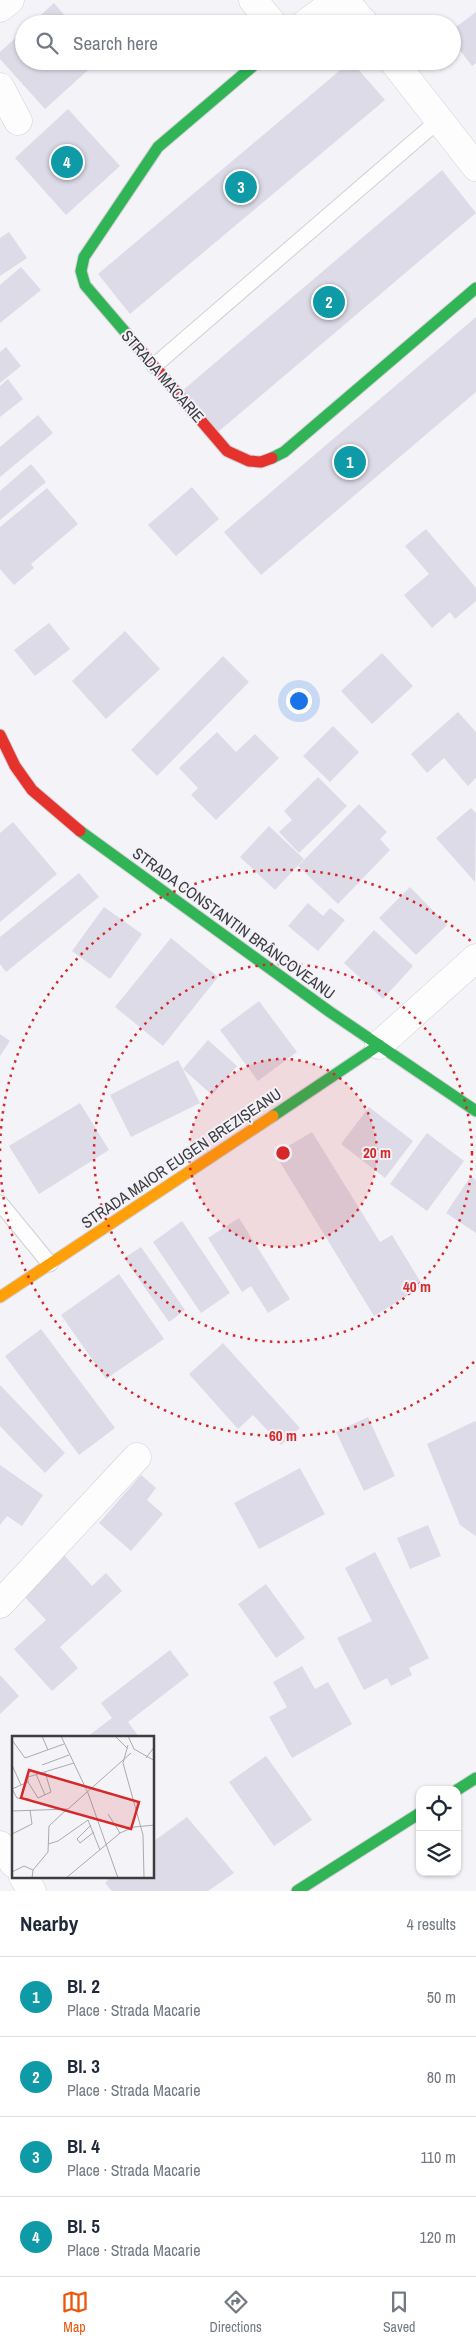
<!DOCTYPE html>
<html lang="en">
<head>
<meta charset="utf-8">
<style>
	:root { --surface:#fff; --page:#f2f2f3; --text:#1f2937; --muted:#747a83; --line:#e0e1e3; --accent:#ea580c }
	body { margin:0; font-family:"Archivo Narrow",sans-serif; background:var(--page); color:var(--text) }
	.controls { position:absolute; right:15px; bottom:15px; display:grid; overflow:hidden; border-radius:10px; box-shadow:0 1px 4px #0004 }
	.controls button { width:45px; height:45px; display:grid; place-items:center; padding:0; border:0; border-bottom:1px solid var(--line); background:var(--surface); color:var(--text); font:25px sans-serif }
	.you { position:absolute; left:298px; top:700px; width:18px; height:18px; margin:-12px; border:4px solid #fff; border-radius:50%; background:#1a73e8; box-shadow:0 0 0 8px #1a73e833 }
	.badge { display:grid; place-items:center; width:32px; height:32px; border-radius:50%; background:var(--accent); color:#fff; font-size:16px; font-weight:700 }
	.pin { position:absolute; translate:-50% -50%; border:2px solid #fff; box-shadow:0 1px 5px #0006 }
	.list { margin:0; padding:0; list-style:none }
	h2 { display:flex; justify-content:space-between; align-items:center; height:65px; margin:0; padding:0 20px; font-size:21px }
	h2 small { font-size:16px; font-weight:400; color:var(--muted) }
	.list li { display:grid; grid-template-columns:32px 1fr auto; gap:15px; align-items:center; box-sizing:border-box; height:80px; padding:0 20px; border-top:1px solid var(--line) }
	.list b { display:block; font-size:19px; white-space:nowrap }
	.list p { margin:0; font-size:16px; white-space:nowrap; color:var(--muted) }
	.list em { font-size:16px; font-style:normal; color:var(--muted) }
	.icon { flex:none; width:28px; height:28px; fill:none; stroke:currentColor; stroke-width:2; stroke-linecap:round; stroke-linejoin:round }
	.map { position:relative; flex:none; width:476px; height:1891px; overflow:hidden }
	.search { position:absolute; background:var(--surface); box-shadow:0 1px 4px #0004; left:15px; right:15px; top:15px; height:55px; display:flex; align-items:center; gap:12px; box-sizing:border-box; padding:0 18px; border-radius:28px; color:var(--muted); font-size:19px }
	.sheet { height:385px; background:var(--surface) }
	nav { display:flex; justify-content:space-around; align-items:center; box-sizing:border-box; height:70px; border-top:1px solid var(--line); background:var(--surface); font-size:14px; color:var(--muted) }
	nav a { display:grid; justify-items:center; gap:2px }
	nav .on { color:var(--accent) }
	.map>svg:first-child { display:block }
</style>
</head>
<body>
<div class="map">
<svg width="476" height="1891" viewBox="0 0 476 1891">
	<rect width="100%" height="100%" fill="#f4f3f8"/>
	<g fill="#dedbe8">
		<polygon points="54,3 72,24 31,24"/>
		<polygon points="476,12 476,63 472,66 452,40 452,30"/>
		<polygon points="24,30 24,61 98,61 45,109 0,59 0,52"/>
		<polygon points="351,61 385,100 130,314 98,274"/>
		<polygon points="68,109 120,166 66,215 15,158"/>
		<polygon points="442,170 476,213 218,432 182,391"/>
		<polygon points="9,232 27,258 0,276 0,238"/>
		<polygon points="21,267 41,290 0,323 0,285"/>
		<polygon points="476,317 476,392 261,575 224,532"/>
		<polygon points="6,347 21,366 0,383 0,352"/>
		<polygon points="8,379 23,399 0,417 0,386"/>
		<polygon points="38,415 53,433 0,477 0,447"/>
		<polygon points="31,464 46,482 0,520 0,491"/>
		<polygon points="192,487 219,519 176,556 148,525"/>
		<polygon points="47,488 78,524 31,564 34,568 14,585 0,569 0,527"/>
		<polygon points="426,529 476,588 476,601 455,619 450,612 432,628 404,595 429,574 405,546"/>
		<polygon points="49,623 70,649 35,676 14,650"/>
		<polygon points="125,631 160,669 106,719 72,681"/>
		<polygon points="382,653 413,686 372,724 341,691"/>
		<polygon points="223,656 249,682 157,776 131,750"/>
		<polygon points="458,712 476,732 476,778 468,786 444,758 427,773 411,754"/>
		<polygon points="333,726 359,752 330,782 303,756"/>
		<polygon points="217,732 236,752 255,734 279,758 216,820 191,795 198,788 179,768"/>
		<polygon points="318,777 347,806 299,853 279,832 292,820 284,811"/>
		<polygon points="359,804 387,832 380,839 390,850 338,904 298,866"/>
		<polygon points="471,808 476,813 475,882 436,838"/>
		<polygon points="13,822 57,874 0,922 0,833"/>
		<polygon points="269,826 304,859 275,890 240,857"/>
		<polygon points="79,873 99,897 6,972 0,964 0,937"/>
		<polygon points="410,887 447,925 416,955 379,918"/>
		<polygon points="308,903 323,916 330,908 345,920 318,951 288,926"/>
		<polygon points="104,907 142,934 110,979 72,951"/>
		<polygon points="374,930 413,966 383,999 344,963"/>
		<polygon points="171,938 218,977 163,1046 115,1007"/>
		<polygon points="259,1001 297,1052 258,1081 220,1030"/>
		<polygon points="0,1034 10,1041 0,1056"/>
		<polygon points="208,1040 237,1066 212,1095 183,1069"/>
		<polygon points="178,1060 200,1103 131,1137 110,1095"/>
		<polygon points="80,1103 109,1150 39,1194 9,1146"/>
		<polygon points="369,1107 413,1141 385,1178 341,1144"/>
		<polygon points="312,1132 380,1242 392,1235 423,1286 374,1316 275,1154"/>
		<polygon points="427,1133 464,1161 427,1211 390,1184"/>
		<polygon points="471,1176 476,1180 476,1233 446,1213"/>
		<polygon points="239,1218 290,1299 268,1313 251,1286 242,1292 208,1238"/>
		<polygon points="182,1221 230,1293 201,1313 153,1242"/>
		<polygon points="141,1247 185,1310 169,1322 124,1258"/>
		<polygon points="119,1274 164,1339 106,1379 61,1315"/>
		<polygon points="41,1329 115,1428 79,1455 5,1356"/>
		<polygon points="223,1343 300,1428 281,1445 253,1415 238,1429 189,1374"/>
		<polygon points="0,1385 65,1453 45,1473 0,1426"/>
		<polygon points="368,1417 395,1476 364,1491 336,1432"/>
		<polygon points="475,1421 476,1422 476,1536 460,1525 427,1444"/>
		<polygon points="0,1465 43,1495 22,1526 7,1516 0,1525"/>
		<polygon points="300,1468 325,1514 259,1549 234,1503"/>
		<polygon points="141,1475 156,1488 147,1500 163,1514 131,1551 99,1523"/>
		<polygon points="428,1525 441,1556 410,1569 397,1538"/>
		<polygon points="375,1552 429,1658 409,1668 412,1675 391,1686 387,1678 364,1690 337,1638 372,1621 345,1568"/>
		<polygon points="63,1554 92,1586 106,1573 122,1591 60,1647 78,1668 52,1691 14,1649 46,1620 21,1593"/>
		<polygon points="266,1584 305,1638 276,1658 238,1604"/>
		<polygon points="170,1650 189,1675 128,1722 139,1737 87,1737 112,1718 101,1703"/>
		<polygon points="302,1666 315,1689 328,1682 352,1724 292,1758 269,1717 287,1707 273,1682"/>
		<polygon points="0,1675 19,1696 0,1714"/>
		<polygon points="266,1756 312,1820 274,1846 229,1782"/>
		<polygon points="187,1817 234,1873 208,1891 112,1891 105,1883 111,1877 154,1877 154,1841"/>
	</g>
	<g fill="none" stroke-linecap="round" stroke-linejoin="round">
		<g stroke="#d1d0d4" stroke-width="17">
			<g id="lane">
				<polyline points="154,366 439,120"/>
				<polyline points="0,1203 50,1264"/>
			</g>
		</g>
		<g stroke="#d1d0d4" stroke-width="29">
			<g id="street">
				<polyline points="253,0 273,24"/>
				<polyline points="0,8 10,0"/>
				<polyline points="305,24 334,2 345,1 365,24"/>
				<polyline points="393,61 476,167"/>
				<polyline points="0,87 18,121"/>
				<polyline points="379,1045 476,958"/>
				<polyline points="0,1604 137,1457"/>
				<polyline points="0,1845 14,1864"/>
				<polyline points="23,1877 32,1891"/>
			</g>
		</g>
		<g stroke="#d1d0d4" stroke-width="13">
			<g id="fast">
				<polyline points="138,347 85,285 81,271 84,257 158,147 259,61"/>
				<polyline points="272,458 284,452 476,288"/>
				<polyline points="80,831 330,1012 476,1111"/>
				<polyline points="273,1116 379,1045"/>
				<polyline points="457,1790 476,1778"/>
				<polyline points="297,1891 420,1813"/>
			</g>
		</g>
		<g stroke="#d1d0d4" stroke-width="13">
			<polyline id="slow" points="0,1297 273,1116"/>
		</g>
		<g stroke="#d1d0d4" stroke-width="13">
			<g id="jam">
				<polyline points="138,347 227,451 249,461 261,462 272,458"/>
				<polyline points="0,735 15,766 32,790 80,831"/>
			</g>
		</g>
		<use href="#lane" stroke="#fdfdfe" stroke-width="15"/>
		<use href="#street" stroke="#fdfdfe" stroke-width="28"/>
		<use href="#fast" stroke="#30b455" stroke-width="11"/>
		<use href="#slow" stroke="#ff9f0a" stroke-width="11"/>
		<use href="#jam" stroke="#e5322d" stroke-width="11"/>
	</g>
	<circle cx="283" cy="1153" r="94" fill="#d62828" fill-opacity=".12"/>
	<g fill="none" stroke="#d62828" stroke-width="2.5" stroke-dasharray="2.5 5">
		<circle cx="283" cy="1153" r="94"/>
		<circle cx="283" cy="1153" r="189"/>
		<path d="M474 1362A283 283 0 0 1 0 1155M0 1151A283 283 0 0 1 474 944"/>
	</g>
	<g text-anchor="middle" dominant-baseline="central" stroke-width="4" stroke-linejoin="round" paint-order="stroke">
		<g font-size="16" fill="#3d3c3f" stroke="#f3f2f9">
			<text transform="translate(163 376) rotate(49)">STRADA MACARIE</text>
			<text transform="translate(234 923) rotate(36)">STRADA CONSTANTIN BRÂNCOVEANU</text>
			<text transform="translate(181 1158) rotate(-34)">STRADA MAIOR EUGEN BREZIȘEANU</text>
		</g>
	</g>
	<g transform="translate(12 1736)">
		<rect width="142" height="142" fill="#f4f3f8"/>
		<path fill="none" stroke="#abaaae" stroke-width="1" d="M30,0L36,14M49,0L76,57L106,142M103,0L115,12M116,0L122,13L143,25M0,4L13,22L52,8M134,22L143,10M111,27L131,99L132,142M111,27L116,9M0,29L9,49M30,29L57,19M24,38L33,59M16,46V41L62,27M0,53L16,46L26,62L39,56L33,36M0,53L5,62L17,63M0,75L56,73L119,17M96,78L108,97M79,89L65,103L68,107L82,96M0,98L20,88L18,74M36,108L46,105L76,84L88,114M0,136L12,130L21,134M20,142L21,134L36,116L37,90L54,74M54,142L108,97L122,91L143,89"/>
		<path fill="#d62828" fill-opacity="0.15" stroke="#d62828" stroke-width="2.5" d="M17,34L127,66L119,93L9,62Z"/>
		<rect width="142" height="142" fill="none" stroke="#3d3c3f" stroke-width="2.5"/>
	</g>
	<circle cx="283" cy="1153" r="8" fill="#d62828" stroke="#f3f2f9" stroke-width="2.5"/>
	<g font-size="15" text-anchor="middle" font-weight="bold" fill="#d62828" stroke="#f3f2f9" stroke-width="4" stroke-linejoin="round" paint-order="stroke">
		<text x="377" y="1158">20 m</text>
		<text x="417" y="1292">40 m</text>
		<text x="283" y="1441">60 m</text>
	</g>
</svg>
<div class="controls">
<button><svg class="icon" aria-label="locate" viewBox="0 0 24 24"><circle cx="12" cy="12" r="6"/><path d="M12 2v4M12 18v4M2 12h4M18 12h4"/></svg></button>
<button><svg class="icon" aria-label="layers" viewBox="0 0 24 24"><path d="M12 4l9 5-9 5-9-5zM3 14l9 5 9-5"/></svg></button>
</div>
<div class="you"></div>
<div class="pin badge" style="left:350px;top:462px;background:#0f9aa8">1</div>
<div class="pin badge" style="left:329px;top:302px;background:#0f9aa8">2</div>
<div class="pin badge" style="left:241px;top:187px;background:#0f9aa8">3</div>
<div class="pin badge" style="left:67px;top:162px;background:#0f9aa8">4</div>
<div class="search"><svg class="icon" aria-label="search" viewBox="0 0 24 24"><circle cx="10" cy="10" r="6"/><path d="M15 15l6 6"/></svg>Search here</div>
</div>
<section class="sheet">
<h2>Nearby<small>4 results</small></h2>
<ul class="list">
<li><span class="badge" style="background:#0f9aa8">1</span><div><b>Bl. 2</b><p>Place · Strada Macarie</p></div><em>50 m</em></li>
<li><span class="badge" style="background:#0f9aa8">2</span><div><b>Bl. 3</b><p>Place · Strada Macarie</p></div><em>80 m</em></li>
<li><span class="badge" style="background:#0f9aa8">3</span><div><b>Bl. 4</b><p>Place · Strada Macarie</p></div><em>110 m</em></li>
<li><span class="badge" style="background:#0f9aa8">4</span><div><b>Bl. 5</b><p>Place · Strada Macarie</p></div><em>120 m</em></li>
</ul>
</section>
<nav>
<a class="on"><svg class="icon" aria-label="map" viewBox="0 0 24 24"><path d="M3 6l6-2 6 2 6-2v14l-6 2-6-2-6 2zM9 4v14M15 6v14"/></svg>Map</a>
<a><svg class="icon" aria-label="directions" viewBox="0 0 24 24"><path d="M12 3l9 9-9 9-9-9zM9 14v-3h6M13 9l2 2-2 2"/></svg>Directions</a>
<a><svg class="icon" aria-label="saved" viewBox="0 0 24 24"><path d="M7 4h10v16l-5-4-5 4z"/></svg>Saved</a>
</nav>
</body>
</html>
